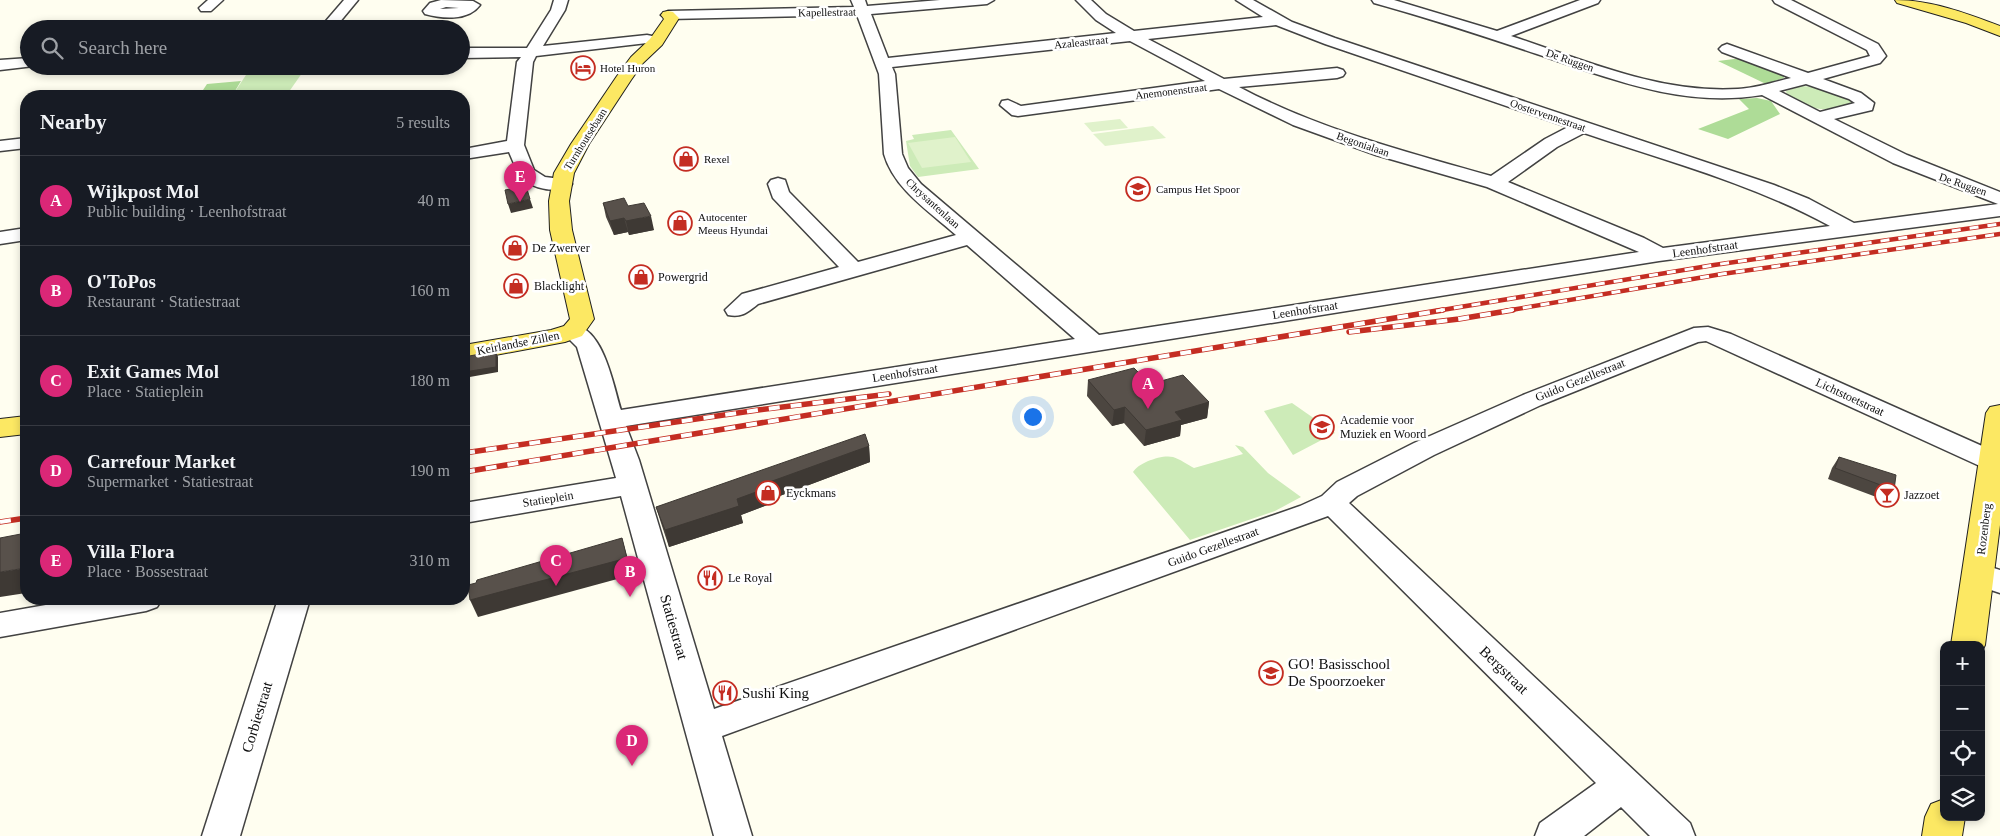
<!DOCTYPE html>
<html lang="en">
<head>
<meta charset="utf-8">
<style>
	:root { --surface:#171b24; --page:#20242c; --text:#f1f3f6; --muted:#9ea1a6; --line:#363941; --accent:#db2777 }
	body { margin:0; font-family:"Times New Roman",serif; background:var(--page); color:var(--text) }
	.controls { position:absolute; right:15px; bottom:15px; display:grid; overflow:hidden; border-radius:10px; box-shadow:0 2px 8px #0003 }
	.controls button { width:45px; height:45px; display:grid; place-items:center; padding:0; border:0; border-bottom:1px solid var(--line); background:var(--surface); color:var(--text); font:25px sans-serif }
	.you { position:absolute; left:1032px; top:416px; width:18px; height:18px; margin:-12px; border:4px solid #fff; border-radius:50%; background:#1a73e8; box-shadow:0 0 0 8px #1a73e833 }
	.badge { display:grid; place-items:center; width:32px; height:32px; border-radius:50%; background:var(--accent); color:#fff; font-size:16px; font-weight:700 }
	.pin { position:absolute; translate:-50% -41px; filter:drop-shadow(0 1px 2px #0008) }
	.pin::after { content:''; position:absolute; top:26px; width:18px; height:15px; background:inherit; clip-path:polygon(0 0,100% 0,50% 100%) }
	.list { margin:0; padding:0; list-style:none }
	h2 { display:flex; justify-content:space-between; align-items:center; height:65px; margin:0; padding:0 20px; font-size:21px }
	h2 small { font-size:16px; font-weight:400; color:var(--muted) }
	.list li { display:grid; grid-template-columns:32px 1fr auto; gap:15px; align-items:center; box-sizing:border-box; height:90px; padding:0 20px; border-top:1px solid var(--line) }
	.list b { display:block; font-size:19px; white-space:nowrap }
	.list p { margin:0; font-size:16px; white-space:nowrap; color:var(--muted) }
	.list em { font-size:16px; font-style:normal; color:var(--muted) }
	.icon { flex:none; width:28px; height:28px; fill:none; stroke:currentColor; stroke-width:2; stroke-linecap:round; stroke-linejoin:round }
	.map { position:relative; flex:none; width:2000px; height:836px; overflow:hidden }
	.search { position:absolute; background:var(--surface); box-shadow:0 2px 8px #0003; left:20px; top:20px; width:450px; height:55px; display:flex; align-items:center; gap:12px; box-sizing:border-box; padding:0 18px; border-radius:28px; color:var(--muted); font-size:19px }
	.panel { position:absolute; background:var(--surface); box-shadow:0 2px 8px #0003; left:20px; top:90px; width:450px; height:515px; border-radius:20px }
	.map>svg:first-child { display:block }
</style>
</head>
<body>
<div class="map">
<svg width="2000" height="836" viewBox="0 0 2000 836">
	<rect width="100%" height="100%" fill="#fffef0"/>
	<g fill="#cdebb8">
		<polygon points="252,66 307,66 286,96 232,96"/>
		<path d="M1802,86C1817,87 1844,91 1854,104C1821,113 1816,111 1787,95L1786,91Z"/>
		<polygon points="951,130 979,169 918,177 910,166 906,141 914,139 912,135"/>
		<polygon points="1292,403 1335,433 1293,455 1264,411"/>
		<path d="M1235,445L1243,447L1268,473L1301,497L1275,511L1190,540L1133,472C1138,463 1162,454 1173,457C1180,459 1188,465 1194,468L1243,454Z"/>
	</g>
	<g fill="#aedc97">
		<polygon points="1742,58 1783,74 1784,78 1766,84 1718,61"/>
		<polygon points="241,81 232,96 207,96 208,94 201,93 207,84"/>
		<polygon points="1757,98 1771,101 1780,114 1728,139 1698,129 1749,109 1739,99"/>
	</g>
	<g fill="#e0f2cb">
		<polygon points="1120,119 1128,128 1092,132 1084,123"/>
		<polygon points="1153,126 1166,138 1105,146 1093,134"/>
		<polygon points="955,137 971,162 922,168 908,143"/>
	</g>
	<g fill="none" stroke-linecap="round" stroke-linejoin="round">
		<g stroke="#424242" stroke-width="3">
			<g id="minor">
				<polygon points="208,0 223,0 211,11 201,11 199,8"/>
				<polygon points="344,0 358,0 334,29 319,29"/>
				<path d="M441,0L473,1L480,5C468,21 443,19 425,14L423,11L430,3ZM446,7L459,8L440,9Z"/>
				<path d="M554,0H568L565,10L543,46L647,35L652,36L654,39L652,42L647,43L536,56L533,62L524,145L534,170L545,177L569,180L572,184L569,188C549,193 525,187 514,170L515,166L509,152L464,159V149L507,141L517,62L521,57L461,58V48H527L551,10Z"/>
				<path d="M851,0H865L867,6L940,0H994L987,4L871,14L888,58L1116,33L1096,20L1076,0H1091L1106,14L1134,31L1263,17L1236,0H1253L1292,22L1335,38L1774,185L1809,199L1854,223L1998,204L1893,163L1762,95C1682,108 1612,79 1537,54C1483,36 1429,18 1374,3L1372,0H1394L1497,31L1580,0H1600L1598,3L1511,36C1584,60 1660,94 1738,89C1756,88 1774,82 1791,78L1722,52L1719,49L1722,46L1727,44L1808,73L1870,56L1867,50L1775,3L1773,0H1791L1878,44L1886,56L1880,63L1823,79L1861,93L1874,103L1872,110L1834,119L1907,155L2000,192V216L1659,261L626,426L639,460L714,709L1300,506L1322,496L1337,482L1414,443L1523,395L1694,328L1708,327L1731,334L2000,454V468L1992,470L1982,467L1706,341L1698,342L1541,405L1434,455L1357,496L1349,503L1690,823L1695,836H1650L1621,807L1584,836H1535L1540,823L1596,783L1328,516L722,736L752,836H714L621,496L464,523V503L616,478L577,347L561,331L565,326C602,317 613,385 621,410L1075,339L967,245L758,304C748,312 742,318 728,315L725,310L742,294L839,267L773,198L768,184L771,180L778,178L785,180L789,192L858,262L956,235C930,212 894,189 884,154L879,74L857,15L668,19L661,15L668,11L854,7ZM1276,25L1325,44L1568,127L1545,139L1491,176C1406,152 1318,129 1239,87L1337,78L1343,76L1345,73L1343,70L1337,68L1224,79L1148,39ZM1130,41L1205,81L1021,106L1008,100L1002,101L1000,105L1012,115L1018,116L1219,89L1293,125L1376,155L1487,187L1639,252L1099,335L921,184L908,168L902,154L895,74L892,67ZM1806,84L1849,99L1855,103L1820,112L1779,91ZM1584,133C1667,161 1753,184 1830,226L1663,248L1644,238L1508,182L1557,147Z"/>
				<polygon points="29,58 29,66 34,66 0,70 0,60"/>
				<polygon points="26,138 26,148 0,151 0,141"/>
				<polygon points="26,228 26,240 0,244 0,232"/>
				<polygon points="1978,563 2000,570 2000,593 1967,582 1963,574 1967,566"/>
				<polygon points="80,599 162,599 157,607 146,611 0,637 0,613"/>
				<polygon points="278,599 310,599 240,836 202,836"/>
			</g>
		</g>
		<g stroke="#202020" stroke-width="2">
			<g id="major">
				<path d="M1895,0C1931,0 1966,13 2000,26V36L1966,23L1897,3Z"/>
				<polygon points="668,11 673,12 679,18 662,45 643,63 631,80 589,144 574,173 569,201 572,230 594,319 582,336 565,342 464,361 464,345 551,330 564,326 570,319 550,230 549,201 554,173 571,144 617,76 631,57 650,39 664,19 661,15 663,12"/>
				<polygon points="2000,405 2000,525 1985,645 1981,653 1981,645 1951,645 1986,413 1990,407"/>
				<polygon points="26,416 26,434 0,437 0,419"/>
				<polygon points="1944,799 1944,817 1965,817 1962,836 1922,836 1925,817 1931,804"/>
			</g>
		</g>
		<use href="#minor" fill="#fff" fill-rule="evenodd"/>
		<use href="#major" fill="#fce863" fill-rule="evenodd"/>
		<g stroke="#c42d22" stroke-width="4.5">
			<g id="rail-far1">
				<polyline points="1436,311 1714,265 2000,224"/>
				<polyline points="1505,311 1722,274 2000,234"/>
			</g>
		</g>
		<g stroke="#c42d22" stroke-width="5.5">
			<g id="rail">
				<polyline points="1349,332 1459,319 1513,310"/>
				<polyline points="464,453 758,410 889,394"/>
				<polyline points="464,472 1443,310"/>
				<polyline points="0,522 26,518"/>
			</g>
		</g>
		<use href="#rail-far1" stroke="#fff" stroke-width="3" stroke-dasharray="9" stroke-linecap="butt"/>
		<use href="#rail" stroke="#fff" stroke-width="4" stroke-dasharray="11" stroke-linecap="butt"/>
	</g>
	<g fill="#4c4640">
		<polygon points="603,203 628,206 654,230 629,235 628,232 614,235 606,217"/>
		<polygon points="1088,380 1150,384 1209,402 1207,418 1181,425 1180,436 1144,446 1124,423 1112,426 1087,396"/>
		<polygon points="869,446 870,462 769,500 770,504 741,515 743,523 669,547 661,523 656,507"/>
		<polygon points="1839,457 1894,490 1887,501 1828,479 1832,468"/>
	</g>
	<g fill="#3e3934">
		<polygon points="530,199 533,208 511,213 508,204"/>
		<polygon points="651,216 654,230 629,235 626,221"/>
		<polygon points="624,218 628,232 614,235 610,221"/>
		<polygon points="496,351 498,357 498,372 464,378 464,372"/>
		<polygon points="1209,402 1207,418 1181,425 1180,436 1144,446 1146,430 1175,412"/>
		<polygon points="1125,407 1124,423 1112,426 1114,410"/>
		<polygon points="869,446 870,462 769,500 770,504 741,515 743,523 669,547 665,530 737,499 764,484"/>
		<polygon points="622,538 632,575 478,617 470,600"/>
		<polygon points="26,568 26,593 0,597 0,572"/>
	</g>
	<g fill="#58514b" stroke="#3e3934">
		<polygon points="526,186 530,199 508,204 505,190"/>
		<polygon points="624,198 628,206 644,203 651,216 626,221 624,218 610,221 603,203"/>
		<polygon points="496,351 496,367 464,372 464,357"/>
		<polygon points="1134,368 1150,384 1183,375 1209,402 1175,412 1182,420 1146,430 1125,407 1114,410 1088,380"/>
		<polygon points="865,434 869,446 764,484 767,488 737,499 739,506 665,530 656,507"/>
		<polygon points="1839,457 1896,475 1894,490 1835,468"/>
		<polygon points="26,533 26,568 0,572 0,538"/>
		<polygon points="622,538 627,558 470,600 468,585 476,583 477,580"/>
	</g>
	<defs>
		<g id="hotel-ring" transform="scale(1.25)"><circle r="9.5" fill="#fff" stroke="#c42d22" stroke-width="1.5"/><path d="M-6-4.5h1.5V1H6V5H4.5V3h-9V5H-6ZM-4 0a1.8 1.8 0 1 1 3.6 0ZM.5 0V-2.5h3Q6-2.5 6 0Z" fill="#c42d22"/></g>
		<g id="shop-ring" transform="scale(1.25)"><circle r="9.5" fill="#fff" stroke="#c42d22" stroke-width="1.5"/><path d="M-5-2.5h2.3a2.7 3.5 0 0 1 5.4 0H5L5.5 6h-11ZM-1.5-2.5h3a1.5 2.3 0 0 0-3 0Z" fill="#c42d22"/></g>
		<g id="school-ring" transform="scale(1.25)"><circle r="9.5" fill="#fff" stroke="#c42d22" stroke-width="1.5"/><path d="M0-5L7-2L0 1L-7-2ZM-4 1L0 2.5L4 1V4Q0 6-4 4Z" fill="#c42d22"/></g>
		<g id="bar-ring" transform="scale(1.25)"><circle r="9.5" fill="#fff" stroke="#c42d22" stroke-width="1.5"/><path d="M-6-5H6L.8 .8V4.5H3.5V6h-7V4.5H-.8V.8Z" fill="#c42d22"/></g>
		<g id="restaurant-ring" transform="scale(1.25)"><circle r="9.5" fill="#fff" stroke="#c42d22" stroke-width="1.5"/><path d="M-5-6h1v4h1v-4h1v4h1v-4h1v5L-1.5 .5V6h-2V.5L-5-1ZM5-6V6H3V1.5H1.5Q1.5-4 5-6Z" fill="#c42d22"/></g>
	</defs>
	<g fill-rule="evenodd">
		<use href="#hotel-ring" x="583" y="68"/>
		<use href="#shop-ring" x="686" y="159"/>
		<use href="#school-ring" x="1138" y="189"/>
		<use href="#shop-ring" x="680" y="223"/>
		<use href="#shop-ring" x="515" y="248"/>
		<use href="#shop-ring" x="641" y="277"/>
		<use href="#shop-ring" x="516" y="286"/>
		<use href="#school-ring" x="1322" y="427"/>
		<use href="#shop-ring" x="768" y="493"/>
		<use href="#bar-ring" x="1887" y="495"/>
		<use href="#restaurant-ring" x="710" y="578"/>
		<use href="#school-ring" x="1271" y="673"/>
		<use href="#restaurant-ring" x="725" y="693"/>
	</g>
	<g text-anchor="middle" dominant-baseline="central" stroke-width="5" stroke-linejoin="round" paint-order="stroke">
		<g font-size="11" fill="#0f0f0f" stroke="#fff">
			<text transform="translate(827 12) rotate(-1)">Kapellestraat</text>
			<text transform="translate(1081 42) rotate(-6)">Azaleastraat</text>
			<text transform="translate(1570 60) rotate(19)">De Ruggen</text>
			<text transform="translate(1171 91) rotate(-7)">Anemonenstraat</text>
			<text transform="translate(1548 115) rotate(19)">Oostervennestraat</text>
			<text transform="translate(585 139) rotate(-58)">Turnhoutsebaan</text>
			<text transform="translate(1363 144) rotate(19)">Begonialaan</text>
			<text transform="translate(1963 184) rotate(19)">De Ruggen</text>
			<text transform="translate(933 203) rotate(42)">Chrysantenlaan</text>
		</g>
		<g font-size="11" fill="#0f0f0f" stroke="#fff" text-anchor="start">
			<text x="600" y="68">Hotel Huron</text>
			<text x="704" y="159">Rexel</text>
			<text x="1156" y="189">Campus Het Spoor</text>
			<text x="698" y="217">Autocenter<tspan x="698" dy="13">Meeus Hyundai</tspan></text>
		</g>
		<g font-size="12" fill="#0f0f0f" stroke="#fff" text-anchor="start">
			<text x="532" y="248">De Zwerver</text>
			<text x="658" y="277">Powergrid</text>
			<text x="534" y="286">Blacklight</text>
			<text x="1340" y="420">Academie voor<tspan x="1340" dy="14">Muziek en Woord</tspan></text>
			<text x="786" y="493">Eyckmans</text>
			<text x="1904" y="495">Jazzoet</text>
			<text x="728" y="578">Le Royal</text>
		</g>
		<g font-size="12" fill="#0f0f0f" stroke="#fff">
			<text transform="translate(1705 249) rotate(-8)">Leenhofstraat</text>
			<text transform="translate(1305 310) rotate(-9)">Leenhofstraat</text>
			<text transform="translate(518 343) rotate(-11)">Keirlandse Zillen</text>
			<text transform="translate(905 373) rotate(-9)">Leenhofstraat</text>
			<text transform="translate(1580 380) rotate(-22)">Guido Gezellestraat</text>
			<text transform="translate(1850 397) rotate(25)">Lichtstoetstraat</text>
			<text transform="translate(548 499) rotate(-9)">Statieplein</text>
			<text transform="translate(1984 529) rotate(-83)">Rozenberg</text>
			<text transform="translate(1213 547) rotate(-20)">Guido Gezellestraat</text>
		</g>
		<g font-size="15" fill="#0f0f0f" stroke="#fff">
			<text transform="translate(674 627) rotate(74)">Statiestraat</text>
			<text transform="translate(1504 670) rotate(44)">Bergstraat</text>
			<text transform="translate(257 717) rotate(-73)">Corbiestraat</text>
		</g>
		<g font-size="15" fill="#0f0f0f" stroke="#fff" text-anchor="start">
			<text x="1288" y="664">GO! Basisschool<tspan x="1288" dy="17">De Spoorzoeker</tspan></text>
			<text x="742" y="693">Sushi King</text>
		</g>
	</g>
</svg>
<div class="controls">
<button>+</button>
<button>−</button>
<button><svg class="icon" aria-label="locate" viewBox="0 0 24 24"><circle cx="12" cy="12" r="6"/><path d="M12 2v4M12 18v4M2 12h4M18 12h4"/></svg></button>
<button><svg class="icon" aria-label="layers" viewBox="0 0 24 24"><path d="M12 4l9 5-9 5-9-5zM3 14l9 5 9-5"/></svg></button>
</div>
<div class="you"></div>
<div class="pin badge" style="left:1148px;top:409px">A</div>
<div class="pin badge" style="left:630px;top:597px">B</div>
<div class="pin badge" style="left:556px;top:586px">C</div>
<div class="pin badge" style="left:632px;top:766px">D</div>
<div class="pin badge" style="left:520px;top:202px">E</div>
<div class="search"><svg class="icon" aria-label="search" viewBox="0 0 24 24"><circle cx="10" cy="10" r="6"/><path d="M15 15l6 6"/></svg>Search here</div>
<section class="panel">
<h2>Nearby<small>5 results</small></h2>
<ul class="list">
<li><span class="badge">A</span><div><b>Wijkpost Mol</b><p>Public building · Leenhofstraat</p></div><em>40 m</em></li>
<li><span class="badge">B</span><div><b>O'ToPos</b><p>Restaurant · Statiestraat</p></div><em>160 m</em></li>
<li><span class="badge">C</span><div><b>Exit Games Mol</b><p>Place · Statieplein</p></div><em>180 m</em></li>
<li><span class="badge">D</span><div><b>Carrefour Market</b><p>Supermarket · Statiestraat</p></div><em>190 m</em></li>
<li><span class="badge">E</span><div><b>Villa Flora</b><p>Place · Bossestraat</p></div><em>310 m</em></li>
</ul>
</section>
</div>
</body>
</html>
